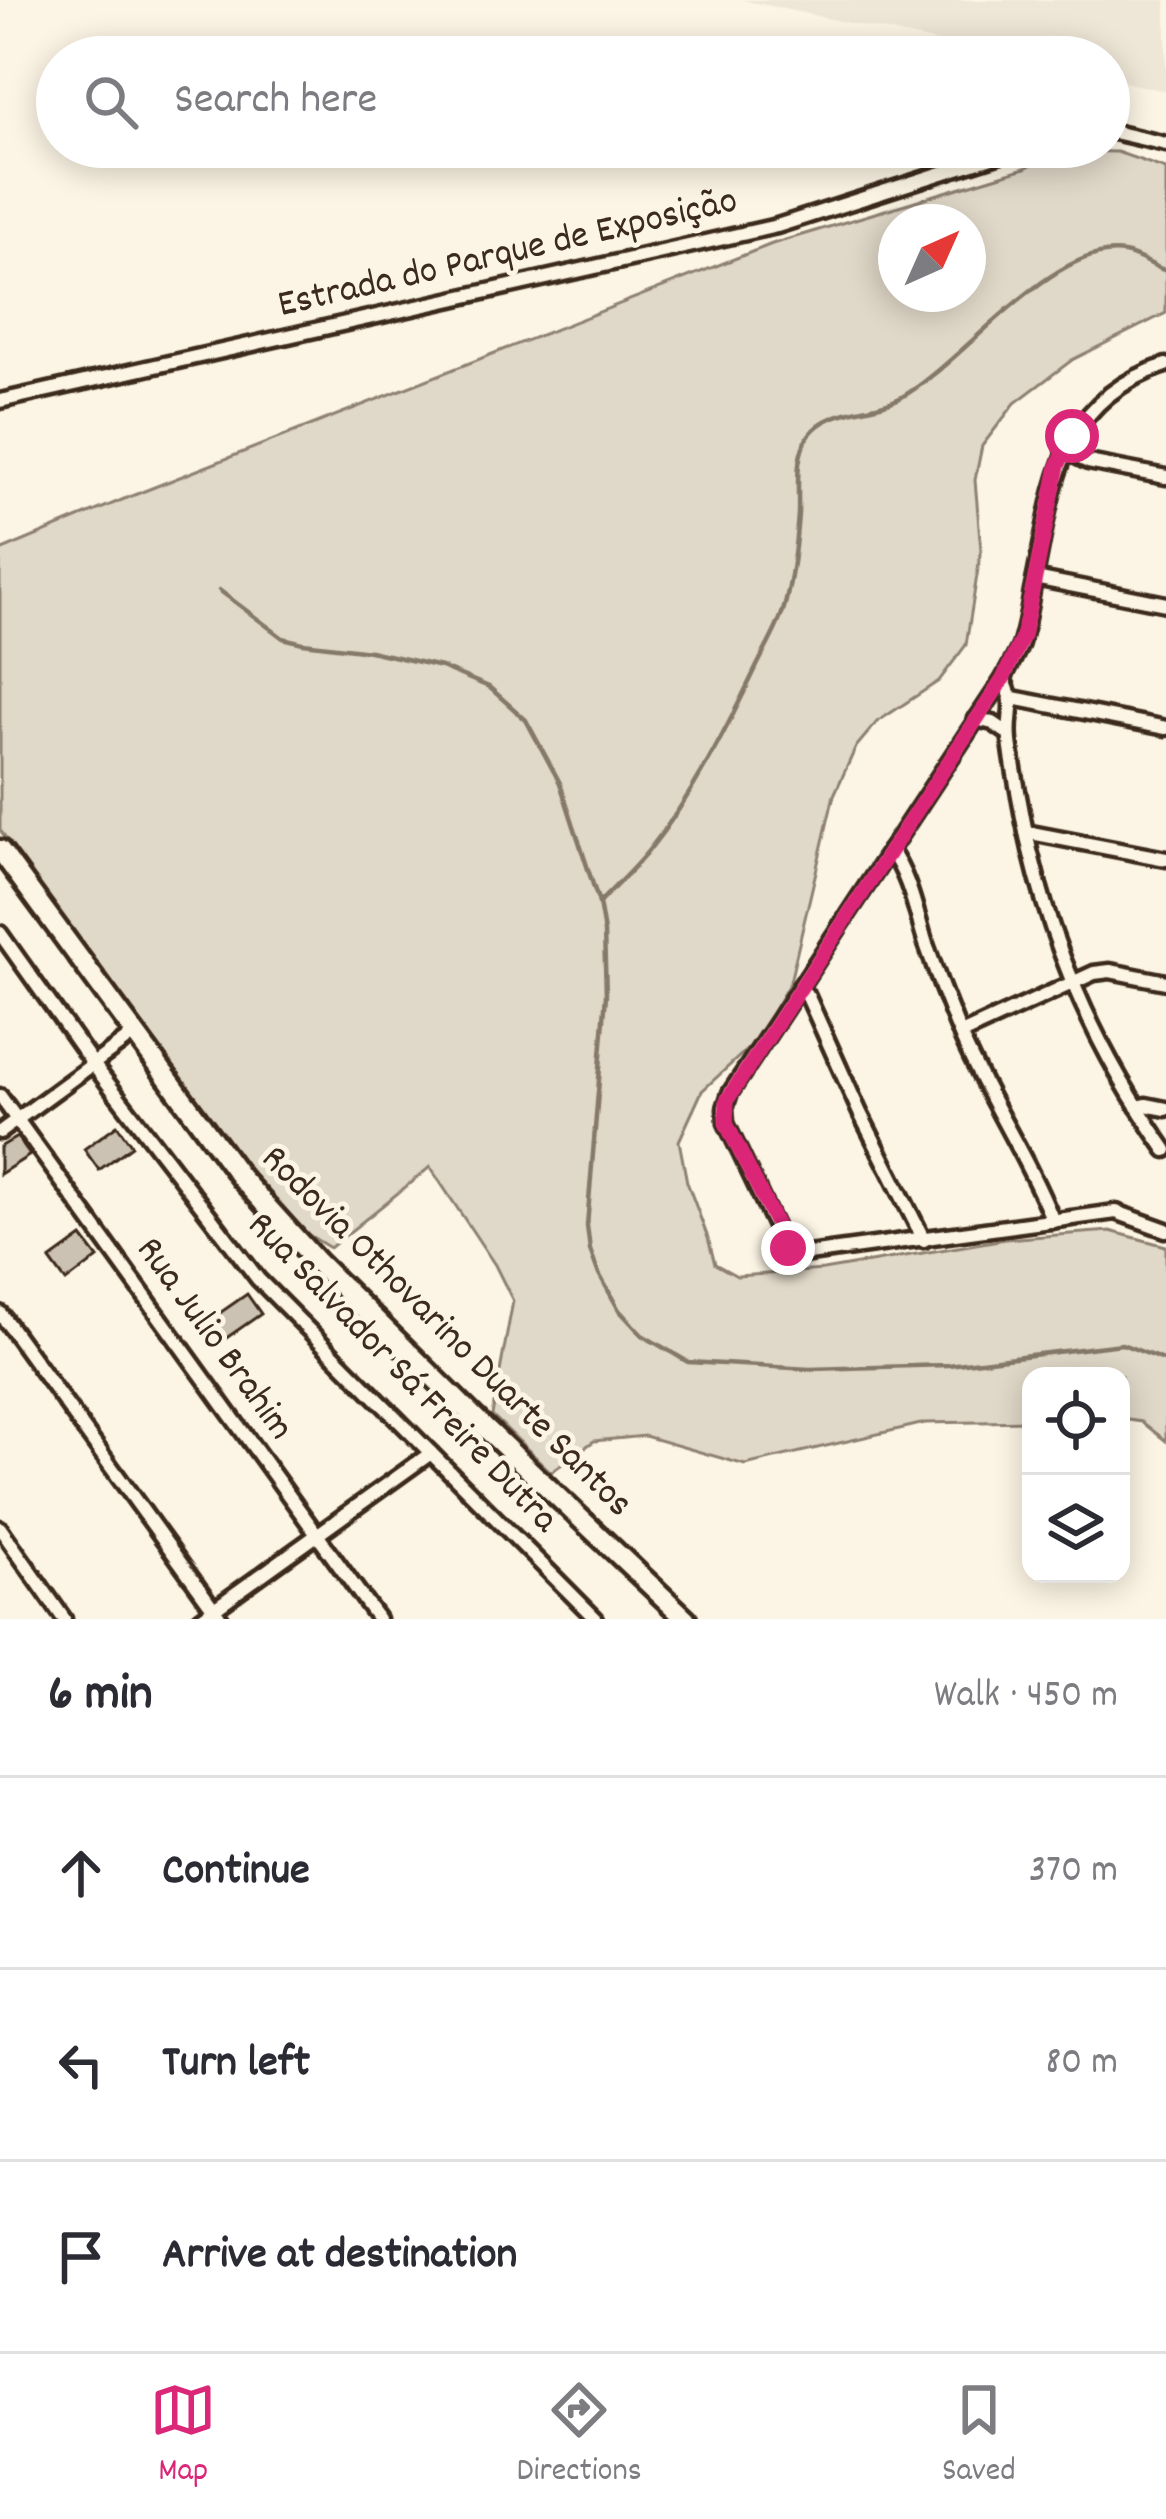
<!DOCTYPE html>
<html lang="en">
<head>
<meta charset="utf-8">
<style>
	:root { --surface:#fff; --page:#f2f2f3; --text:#2b2b33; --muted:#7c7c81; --line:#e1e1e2; --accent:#db2777 }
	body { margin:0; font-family:Dekko,sans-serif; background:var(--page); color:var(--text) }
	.controls { position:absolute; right:36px; bottom:36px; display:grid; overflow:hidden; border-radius:24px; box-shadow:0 6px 30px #0003 }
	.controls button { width:108px; height:108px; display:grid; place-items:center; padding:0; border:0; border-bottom:3px solid var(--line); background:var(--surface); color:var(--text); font:60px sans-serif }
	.compass { position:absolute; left:878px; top:204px; width:108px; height:108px; border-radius:50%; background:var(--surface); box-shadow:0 6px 30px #0003; rotate:45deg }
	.stop { position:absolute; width:36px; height:36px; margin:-27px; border:9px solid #db2777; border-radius:50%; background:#fff }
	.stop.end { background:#db2777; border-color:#fff; box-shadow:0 3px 12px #0008 }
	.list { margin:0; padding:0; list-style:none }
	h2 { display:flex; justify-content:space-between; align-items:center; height:156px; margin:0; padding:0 48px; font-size:51px }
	h2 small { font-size:39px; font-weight:400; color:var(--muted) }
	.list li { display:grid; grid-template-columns:78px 1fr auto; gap:36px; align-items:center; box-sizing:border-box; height:192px; padding:0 48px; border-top:3px solid var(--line) }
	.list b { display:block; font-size:45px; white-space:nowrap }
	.list em { font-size:39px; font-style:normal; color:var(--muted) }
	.icon { flex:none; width:66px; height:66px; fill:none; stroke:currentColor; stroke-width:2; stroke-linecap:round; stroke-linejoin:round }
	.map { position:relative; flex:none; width:1166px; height:1619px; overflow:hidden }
	.search { position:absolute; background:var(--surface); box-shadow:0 6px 30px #0003; left:36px; right:36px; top:36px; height:132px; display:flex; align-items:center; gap:30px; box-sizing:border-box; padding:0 42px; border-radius:66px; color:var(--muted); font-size:45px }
	.sheet { height:732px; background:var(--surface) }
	nav { display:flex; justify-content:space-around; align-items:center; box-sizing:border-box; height:168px; border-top:3px solid var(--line); background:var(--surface); font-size:33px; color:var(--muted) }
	nav a { display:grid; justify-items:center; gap:6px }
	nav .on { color:var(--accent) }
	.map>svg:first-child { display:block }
</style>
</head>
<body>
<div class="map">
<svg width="1166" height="1619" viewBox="0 0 1166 1619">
	<rect width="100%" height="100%" fill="#fcf5e5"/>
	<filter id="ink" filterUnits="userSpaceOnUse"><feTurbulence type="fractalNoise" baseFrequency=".00833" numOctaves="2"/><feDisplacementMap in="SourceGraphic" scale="24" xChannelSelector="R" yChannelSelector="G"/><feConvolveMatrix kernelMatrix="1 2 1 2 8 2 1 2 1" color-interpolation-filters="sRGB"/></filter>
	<g filter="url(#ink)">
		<polygon fill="#eee6d6" points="742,0 1166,0 1166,91 1109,79 1109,57 1007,57"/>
		<path fill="#e0d8c8" stroke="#8e8173" stroke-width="3" fill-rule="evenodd" d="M1071,151L1117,152L1166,169V313L1072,360L1015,403L982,446L975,480L981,550L966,645L939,681L877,722L856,747L834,795L790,982L756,1041L702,1091L679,1141L687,1182L708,1238L715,1264L737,1276L823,1270L1005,1239L1110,1231L1166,1246V1441L1142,1422L1121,1419V1376H1031V1421L925,1423L745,1465L645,1436L594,1441L551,1472L492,1415L513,1301L495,1265L430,1167L330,1248L304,1232L290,1218L215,1129L0,830V551L129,497L772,244L1025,168L1051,154ZM896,222H968V294H896Z"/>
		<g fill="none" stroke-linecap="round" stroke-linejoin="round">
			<g stroke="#85796b" stroke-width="4.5">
				<polyline points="219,590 283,638 303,643 370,651 441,667 489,687 526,720 560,783 599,903 604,932 606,995 587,1226 590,1250 598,1272 619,1310 642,1335 688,1362 810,1369 948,1365 1122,1344 1166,1361"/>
				<path d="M599,903C615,886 634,869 649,850C692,797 725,732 755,670C766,647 782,622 787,596C793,570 796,541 798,514C799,489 794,457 809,435C830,407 871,413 900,398C960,366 1053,241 1124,253C1138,255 1152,266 1166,271"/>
			</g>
		</g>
		<g fill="#ccc2b3" stroke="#3b2a1e" stroke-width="3">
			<polygon points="117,1125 132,1146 99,1170 84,1149"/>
			<polygon points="17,1137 30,1155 0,1174 0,1147"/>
			<polygon points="82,1237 98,1258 66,1282 50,1260"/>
			<polygon points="247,1294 261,1314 225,1339 211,1319"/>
		</g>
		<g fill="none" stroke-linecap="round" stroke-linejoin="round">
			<g stroke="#3b2a1e" stroke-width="21">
				<g id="minor">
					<polyline points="1109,131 1166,144"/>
					<path d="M1166,365C1053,402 1054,492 1032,591C1029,609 1026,628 1020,646C1015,657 1009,668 1003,679L730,1093L725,1108L726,1123L783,1243L801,1255L1116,1212L1166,1230"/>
					<polyline points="0,401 777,226 1023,147"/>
					<polyline points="1064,450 1088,462 1166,477"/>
					<polyline points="1035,578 1166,604"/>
					<path d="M1003,679C1018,707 1007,712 1010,741C1013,768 1019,795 1024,823C1048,941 1096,1051 1166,1150"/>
					<polyline points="1013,698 1166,728"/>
					<polyline points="976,719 993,723 1009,734"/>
					<polyline points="1026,832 1166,859"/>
					<path d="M890,850C910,877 916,913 926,944C936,973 947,1002 959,1031C986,1096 1027,1156 1053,1221"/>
					<polyline points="0,933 93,1064 258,1279 596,1619"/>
					<polyline points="800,987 808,997 860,1113 924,1240"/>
					<polyline points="961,1034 1094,973 1110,971 1166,982"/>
					<polyline points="0,1096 378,1619"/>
					<polyline points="1137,1107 1146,1105 1166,1109"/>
					<polyline points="0,1132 134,1034"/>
					<polyline points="0,1313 221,1619"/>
					<polyline points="0,1528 64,1619"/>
					<polyline points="200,1619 431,1453"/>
				</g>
			</g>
			<g stroke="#3b2a1e" stroke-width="27">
				<polyline id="primary" points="0,850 241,1178 317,1262 477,1420 686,1619"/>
			</g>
			<use href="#minor" stroke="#fcf5e5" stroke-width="12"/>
			<use href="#primary" stroke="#fcf5e5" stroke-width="18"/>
		</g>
	</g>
	<g fill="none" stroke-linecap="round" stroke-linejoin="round" filter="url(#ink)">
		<polyline stroke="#db2777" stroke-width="15" points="788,1248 726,1123 727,1100 1003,679 1023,636 1058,466 1072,436"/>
	</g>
	<g text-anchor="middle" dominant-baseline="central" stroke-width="10" stroke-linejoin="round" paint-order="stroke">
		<g font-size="39" fill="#3b2a1e" stroke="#fcf5e5">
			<text transform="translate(508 255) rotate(-13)">Estrada do Parque de Exposição</text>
			<text transform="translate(445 1333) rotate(45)">Rodovia Othovarino Duarte Santos</text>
			<text transform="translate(213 1340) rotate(54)">Rua Julio Brahim</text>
			<text transform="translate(401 1374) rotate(46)">Rua Salvador Sá Freire Dutra</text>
		</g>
	</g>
</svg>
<div class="controls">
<button><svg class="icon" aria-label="locate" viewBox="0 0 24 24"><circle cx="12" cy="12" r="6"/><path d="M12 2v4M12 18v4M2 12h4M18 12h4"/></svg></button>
<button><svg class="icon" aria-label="layers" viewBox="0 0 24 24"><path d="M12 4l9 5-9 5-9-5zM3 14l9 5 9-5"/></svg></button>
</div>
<svg class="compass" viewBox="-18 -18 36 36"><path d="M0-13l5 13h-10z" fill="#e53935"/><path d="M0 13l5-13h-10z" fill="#7c7c81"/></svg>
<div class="stop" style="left:1072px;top:436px"></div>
<div class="stop end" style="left:788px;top:1248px"></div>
<div class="search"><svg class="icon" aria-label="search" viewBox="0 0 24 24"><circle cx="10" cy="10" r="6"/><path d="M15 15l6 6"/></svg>Search here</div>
</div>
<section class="sheet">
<h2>6 min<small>Walk · 450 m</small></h2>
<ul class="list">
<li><svg class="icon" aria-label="ahead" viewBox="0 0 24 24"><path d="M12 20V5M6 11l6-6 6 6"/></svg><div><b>Continue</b></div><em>370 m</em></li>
<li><svg class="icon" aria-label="left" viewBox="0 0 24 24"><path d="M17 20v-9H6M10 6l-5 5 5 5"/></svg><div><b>Turn left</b></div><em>80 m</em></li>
<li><svg class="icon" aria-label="arrive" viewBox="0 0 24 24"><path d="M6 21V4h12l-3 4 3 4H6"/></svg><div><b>Arrive at destination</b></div></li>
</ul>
</section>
<nav>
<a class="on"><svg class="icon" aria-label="map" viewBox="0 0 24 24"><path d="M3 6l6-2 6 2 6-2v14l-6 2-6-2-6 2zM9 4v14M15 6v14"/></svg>Map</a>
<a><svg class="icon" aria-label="directions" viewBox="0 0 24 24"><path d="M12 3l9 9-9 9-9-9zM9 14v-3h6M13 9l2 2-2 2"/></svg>Directions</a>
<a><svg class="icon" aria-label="saved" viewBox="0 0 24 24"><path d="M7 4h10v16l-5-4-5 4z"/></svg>Saved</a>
</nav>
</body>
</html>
